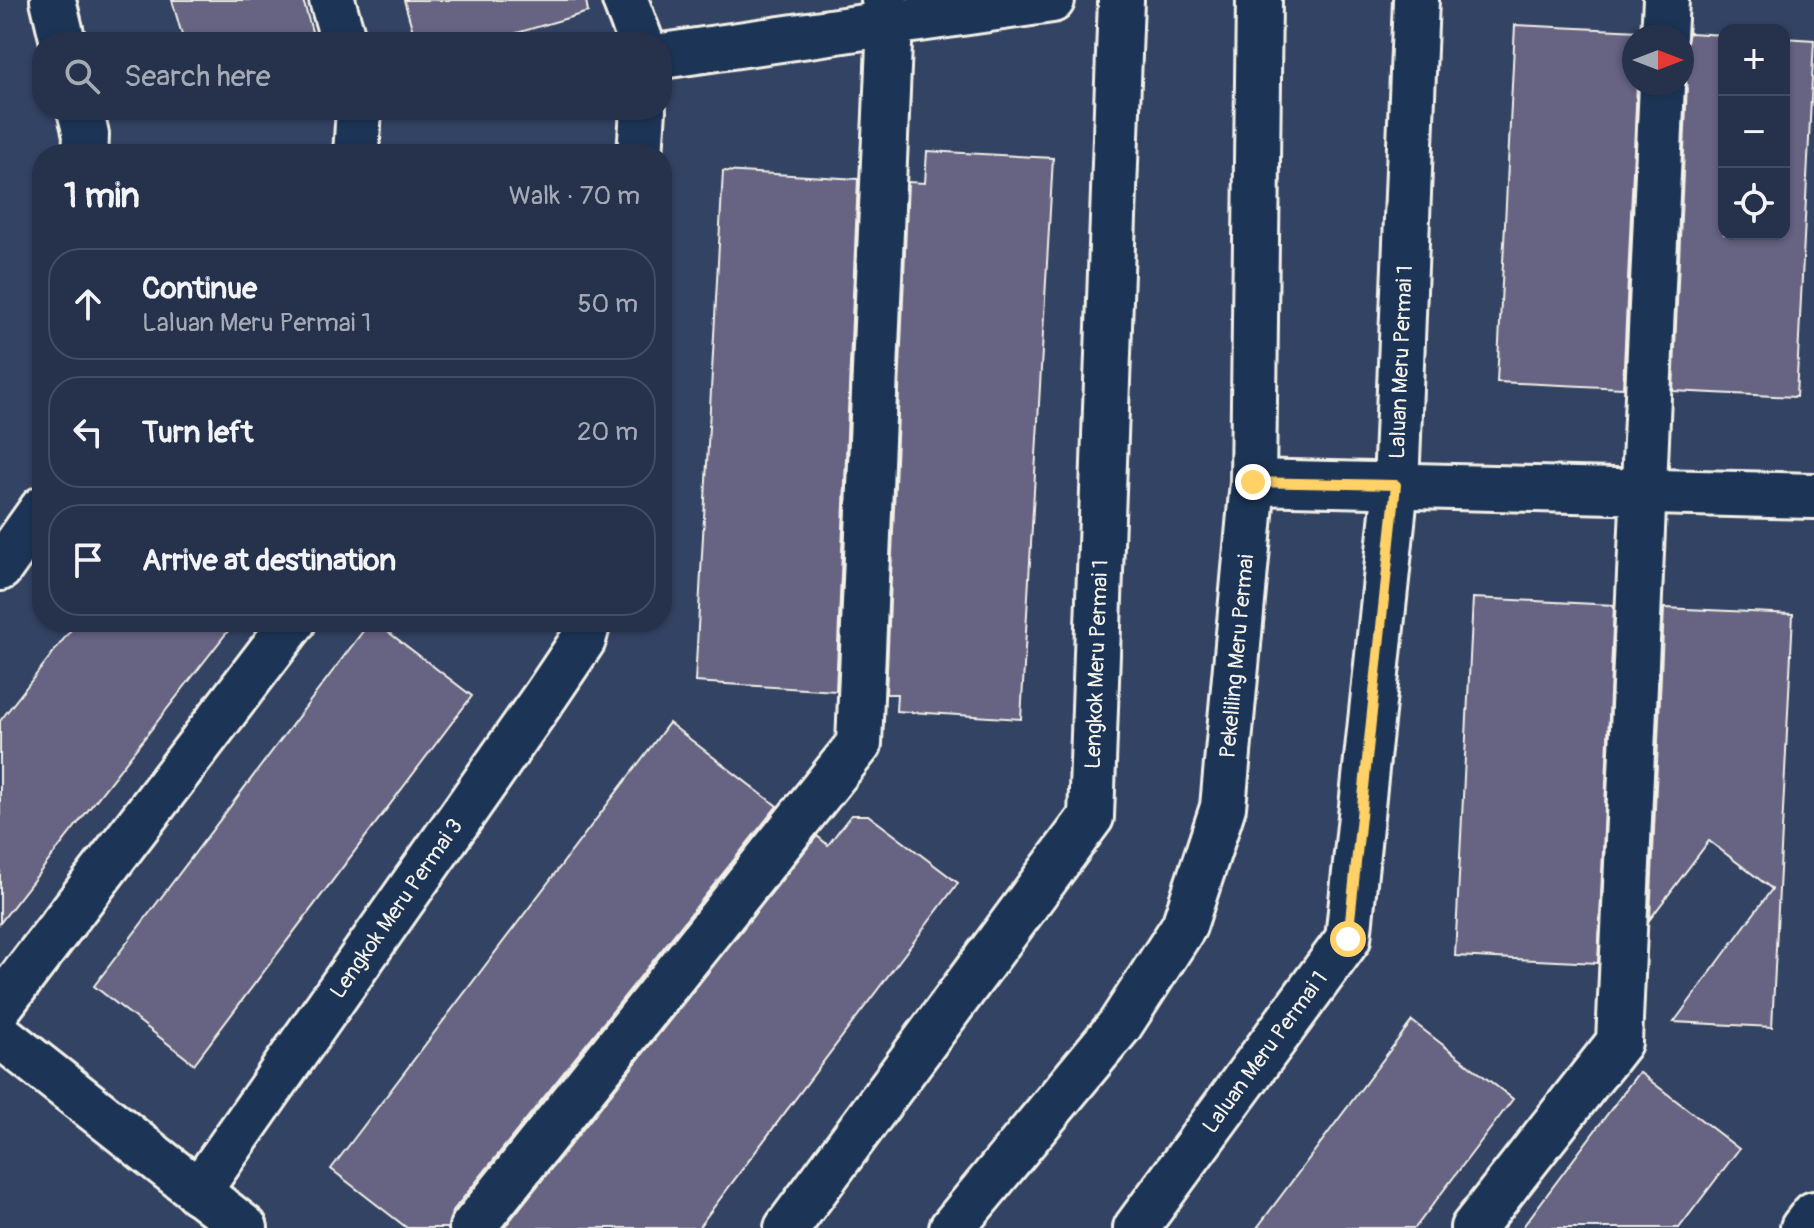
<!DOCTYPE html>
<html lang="en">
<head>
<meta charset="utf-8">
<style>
	:root { --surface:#26324b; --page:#323e55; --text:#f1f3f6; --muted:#a4aab5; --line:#424d63 }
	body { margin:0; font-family:Pangolin,sans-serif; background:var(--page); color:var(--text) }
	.controls { position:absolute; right:24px; top:24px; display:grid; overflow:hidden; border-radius:16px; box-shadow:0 2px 6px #0004 }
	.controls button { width:72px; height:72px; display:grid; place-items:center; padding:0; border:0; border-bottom:2px solid var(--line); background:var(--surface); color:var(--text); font:40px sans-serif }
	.compass { position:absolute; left:1622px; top:24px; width:72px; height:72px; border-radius:50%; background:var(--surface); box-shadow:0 2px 6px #0004; rotate:90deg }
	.stop { position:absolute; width:24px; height:24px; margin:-18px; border:6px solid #ffd166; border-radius:50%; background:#fff }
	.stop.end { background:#ffd166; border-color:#fff; box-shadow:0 2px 8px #0008 }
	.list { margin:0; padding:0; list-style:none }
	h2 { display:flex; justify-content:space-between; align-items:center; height:104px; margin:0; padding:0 32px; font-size:34px }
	h2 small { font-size:26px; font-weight:400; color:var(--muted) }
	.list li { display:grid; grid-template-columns:52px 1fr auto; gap:24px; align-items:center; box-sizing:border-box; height:112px; margin:0 16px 16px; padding:0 16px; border:2px solid var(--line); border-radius:32px }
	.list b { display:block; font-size:30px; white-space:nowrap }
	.list p { margin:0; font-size:26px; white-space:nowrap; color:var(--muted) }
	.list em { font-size:26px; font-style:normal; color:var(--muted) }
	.icon { flex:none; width:44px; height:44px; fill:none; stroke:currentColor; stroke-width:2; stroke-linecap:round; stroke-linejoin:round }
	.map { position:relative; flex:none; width:1814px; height:1228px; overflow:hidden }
	.search { position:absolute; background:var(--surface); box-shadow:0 2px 6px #0004; left:32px; top:32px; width:640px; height:88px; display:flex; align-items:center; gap:20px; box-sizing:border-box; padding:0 28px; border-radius:32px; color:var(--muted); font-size:30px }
	.panel { position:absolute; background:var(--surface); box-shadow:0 2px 6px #0004; left:32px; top:144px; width:640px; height:488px; border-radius:32px }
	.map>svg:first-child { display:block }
</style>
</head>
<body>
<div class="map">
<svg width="1814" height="1228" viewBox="0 0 1814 1228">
	<rect width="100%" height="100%" fill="#334364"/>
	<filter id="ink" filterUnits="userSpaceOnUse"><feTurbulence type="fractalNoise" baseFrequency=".0125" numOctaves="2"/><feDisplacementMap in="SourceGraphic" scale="16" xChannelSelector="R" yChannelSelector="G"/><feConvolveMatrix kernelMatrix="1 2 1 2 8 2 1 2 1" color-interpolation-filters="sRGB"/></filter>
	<g filter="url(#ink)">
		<g fill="#666483" stroke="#f4f1e8" stroke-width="2">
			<polygon points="172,0 303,0 315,42 184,42"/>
			<polygon points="404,0 586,0 588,12 486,42 416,42"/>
			<polygon points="1515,25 1639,31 1639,36 1634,36 1634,84 1637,84 1623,388 1497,382"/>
			<polygon points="1689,33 1724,35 1724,234 1784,234 1784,38 1814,40 1796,397 1673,391 1687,85 1682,70 1682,52"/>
			<polygon points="927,151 1053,158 1021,719 896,711 897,694 886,694 908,182 925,183"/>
			<polygon points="723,171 858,179 836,691 695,682"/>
			<polygon points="1473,598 1614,605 1598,963 1455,956"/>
			<polygon points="1664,608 1793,614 1772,1027 1674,1022 1772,889 1709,841 1650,919"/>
			<polygon points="77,622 235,622 0,923 0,721"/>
			<polygon points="370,622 375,622 472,696 194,1064 94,986"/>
			<polygon points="669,723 777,806 452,1212 448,1228 407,1228 331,1169"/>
			<polygon points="851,815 868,815 958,883 698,1228 504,1228 817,836 828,845"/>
			<polygon points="1412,1021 1513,1099 1415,1228 1257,1228"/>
			<polygon points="1639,1072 1739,1149 1679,1228 1522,1228"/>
		</g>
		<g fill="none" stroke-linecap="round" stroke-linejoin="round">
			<g stroke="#f4f1e8" stroke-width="50">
				<g id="minor">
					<polyline points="53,0 63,42"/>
					<polyline points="332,0 344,42"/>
					<polyline points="625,0 641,42"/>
					<polyline points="1664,36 1666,0"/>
					<polyline points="662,56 1052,0"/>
					<polyline points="80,110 86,135 85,154"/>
					<polyline points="356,154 359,110"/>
					<polyline points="640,154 643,110"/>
					<polyline points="1253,482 1814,496"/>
					<polyline points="0,568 42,509"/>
					<polyline points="0,1006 293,622"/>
					<polyline points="0,1035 245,1228"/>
					<path id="s1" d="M198,1192L546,695L583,640L588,622"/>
					<polyline points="472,1228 859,744 890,21 884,0"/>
					<path id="s2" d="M787,1228L1091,817L1121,0"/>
					<path id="s3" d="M952,1228L1120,1025L1184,926L1223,807L1253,482L1259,0"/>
					<path id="s4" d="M1136,1228L1348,939L1396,485L1416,0"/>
					<polyline points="1473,1228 1619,1042 1662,84"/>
					<polyline points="1803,1228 1814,1214"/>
				</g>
			</g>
			<use href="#minor" stroke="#1d3557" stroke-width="44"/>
		</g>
	</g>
	<g fill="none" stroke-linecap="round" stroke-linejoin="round" filter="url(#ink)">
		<polyline stroke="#ffd166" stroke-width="10" points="1253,482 1396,485 1348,939"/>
	</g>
	<g text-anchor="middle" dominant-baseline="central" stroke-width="7" stroke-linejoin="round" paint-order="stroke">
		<g font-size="22" fill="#f4f1e8" stroke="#1d3557">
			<text stroke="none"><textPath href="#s4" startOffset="938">Laluan Meru Permai 1</textPath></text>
			<text stroke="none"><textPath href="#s3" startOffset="658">Pekeliling Meru Permai</textPath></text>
			<text stroke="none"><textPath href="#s2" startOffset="664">Lengkok Meru Permai 1</textPath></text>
			<text stroke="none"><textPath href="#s1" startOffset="346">Lengkok Meru Permai 3</textPath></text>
			<text stroke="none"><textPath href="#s4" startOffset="218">Laluan Meru Permai 1</textPath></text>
		</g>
	</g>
</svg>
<div class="controls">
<button>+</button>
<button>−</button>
<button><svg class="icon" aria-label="locate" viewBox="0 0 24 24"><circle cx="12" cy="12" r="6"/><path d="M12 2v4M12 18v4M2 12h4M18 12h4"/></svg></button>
</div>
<svg class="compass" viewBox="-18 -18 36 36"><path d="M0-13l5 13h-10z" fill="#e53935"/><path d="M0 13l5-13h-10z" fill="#a4aab5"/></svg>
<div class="stop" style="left:1348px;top:939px"></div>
<div class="stop end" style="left:1253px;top:482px"></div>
<div class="search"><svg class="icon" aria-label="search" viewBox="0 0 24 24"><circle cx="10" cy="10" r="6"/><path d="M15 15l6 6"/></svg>Search here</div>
<section class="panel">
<h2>1 min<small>Walk · 70 m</small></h2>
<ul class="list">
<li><svg class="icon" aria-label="ahead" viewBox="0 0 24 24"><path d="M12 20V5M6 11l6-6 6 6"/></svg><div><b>Continue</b><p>Laluan Meru Permai 1</p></div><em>50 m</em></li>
<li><svg class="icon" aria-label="left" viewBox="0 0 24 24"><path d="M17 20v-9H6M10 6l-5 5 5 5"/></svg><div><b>Turn left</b></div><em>20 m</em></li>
<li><svg class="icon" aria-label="arrive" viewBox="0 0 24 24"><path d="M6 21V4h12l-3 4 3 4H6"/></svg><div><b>Arrive at destination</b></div></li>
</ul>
</section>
</div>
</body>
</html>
